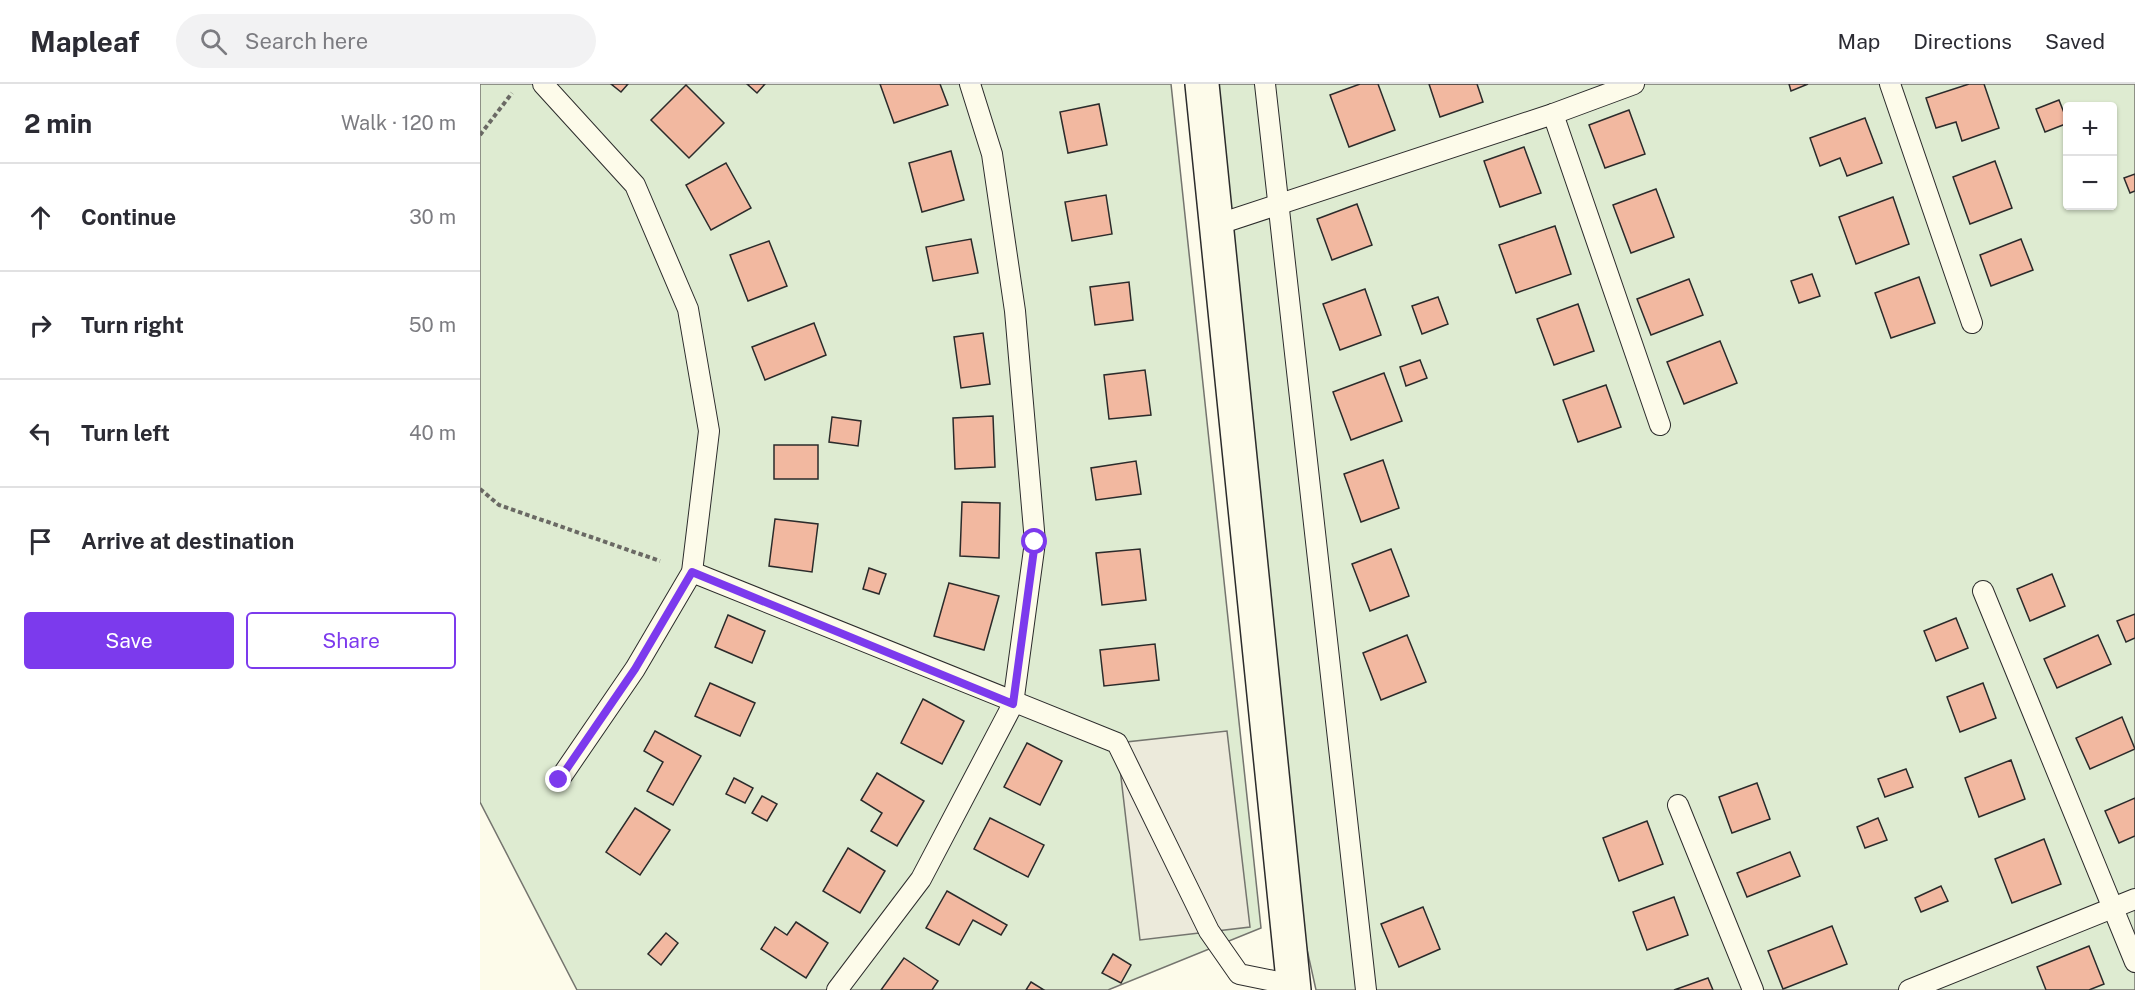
<!DOCTYPE html>
<html lang="en">
<head>
<meta charset="utf-8">
<style>
	:root { --surface:#fff; --page:#f2f2f3; --text:#2b2b33; --muted:#7c7c81; --line:#e1e1e2; --accent:#7c3aed }
	body { margin:0; font-family:"Public Sans",sans-serif; background:var(--page); color:var(--text) }
	.controls { position:absolute; right:18px; top:18px; display:grid; overflow:hidden; border-radius:6px; box-shadow:0 2px 4px #0004 }
	.controls button { width:54px; height:54px; display:grid; place-items:center; padding:0; border:0; border-bottom:2px solid var(--line); background:var(--surface); color:var(--text); font:30px sans-serif }
	.stop { position:absolute; width:18px; height:18px; margin:-14px; border:4px solid #7c3aed; border-radius:50%; background:#fff }
	.stop.end { background:#7c3aed; border-color:#fff; box-shadow:0 2px 6px #0008 }
	.list { margin:0; padding:0; list-style:none }
	h2 { display:flex; justify-content:space-between; align-items:center; height:78px; margin:0; padding:0 24px; font-size:26px }
	h2 small { font-size:20px; font-weight:400; color:var(--muted) }
	.list li { display:grid; grid-template-columns:39px 1fr auto; gap:18px; align-items:center; box-sizing:border-box; height:108px; padding:0 24px; border-top:2px solid var(--line) }
	.list b { display:block; font-size:22px; white-space:nowrap }
	.list em { font-size:20px; font-style:normal; color:var(--muted) }
	.actions { display:flex; gap:12px; padding:18px 24px }
	.actions a { flex:1; padding:14px 0; border:2px solid var(--accent); border-radius:6px; text-align:center; font-size:21px; color:var(--accent) }
	.actions .main { background:var(--accent); color:#fff }
	.icon { flex:none; width:33px; height:33px; fill:none; stroke:currentColor; stroke-width:2; stroke-linecap:round; stroke-linejoin:round }
	.map { position:relative; flex:none; width:1655px; height:906px; overflow:hidden }
	header { display:flex; align-items:center; gap:36px; box-sizing:border-box; height:84px; padding:0 30px; background:var(--surface); border-bottom:2px solid var(--line) }
	header strong { font-size:28px }
	nav { display:flex; gap:33px; margin-inline-start:auto; font-size:21px }
	.search { width:420px; height:54px; background:var(--page); display:flex; align-items:center; gap:15px; box-sizing:border-box; padding:0 21px; border-radius:33px; color:var(--muted); font-size:22px }
	main { display:flex }
	aside { flex:1; background:var(--surface) }
	.map>svg:first-child { display:block }
</style>
</head>
<body>
<header>
<strong>Mapleaf</strong>
<div class="search"><svg class="icon" aria-label="search" viewBox="0 0 24 24"><circle cx="10" cy="10" r="6"/><path d="M15 15l6 6"/></svg>Search here</div>
<nav><a>Map</a><a>Directions</a><a>Saved</a></nav>
</header>
<main>
<aside>
<h2>2 min<small>Walk · 120 m</small></h2>
<ul class="list">
<li><svg class="icon" aria-label="ahead" viewBox="0 0 24 24"><path d="M12 20V5M6 11l6-6 6 6"/></svg><div><b>Continue</b></div><em>30 m</em></li>
<li><svg class="icon" aria-label="right" viewBox="0 0 24 24"><path d="M7 20v-9h11M14 6l5 5-5 5"/></svg><div><b>Turn right</b></div><em>50 m</em></li>
<li><svg class="icon" aria-label="left" viewBox="0 0 24 24"><path d="M17 20v-9H6M10 6l-5 5 5 5"/></svg><div><b>Turn left</b></div><em>40 m</em></li>
<li><svg class="icon" aria-label="arrive" viewBox="0 0 24 24"><path d="M6 21V4h12l-3 4 3 4H6"/></svg><div><b>Arrive at destination</b></div></li>
</ul>
<div class="actions"><a class="main">Save</a><a>Share</a></div>
</aside>
<div class="map">
<svg width="1655" height="906" viewBox="0 0 1655 906">
	<rect width="100%" height="100%" fill="#fdfbea"/>
	<g fill="#deebd1" stroke="#74746e" stroke-width="1.5" fill-rule="evenodd">
		<polygon points="0,0 691,0 781,844 628,906 97,906 0,718"/>
		<path d="M735,0H1655V906H836L820,834ZM1588,22H1632V122H1588Z"/>
	</g>
	<polygon fill="#eceadb" stroke="#74746e" stroke-width="1.5" points="747,647 770,843 660,856 637,659"/>
	<g fill="#f2b8a0" stroke="#2b2b2b" stroke-width="1.5">
		<polygon points="131,0 148,0 141,8"/>
		<polygon points="267,0 285,0 277,9"/>
		<polygon points="400,0 460,0 468,21 414,39"/>
		<polygon points="880,0 898,0 915,46 869,63 850,11"/>
		<polygon points="949,0 997,0 1003,18 960,33"/>
		<polygon points="1309,0 1328,0 1311,7"/>
		<polygon points="1489,0 1504,0 1519,44 1482,57 1476,38 1456,44 1446,14"/>
		<polygon points="206,1 244,39 209,74 171,36"/>
		<polygon points="1579,16 1588,39 1565,48 1556,25"/>
		<polygon points="619,20 627,61 588,69 580,28"/>
		<polygon points="1149,26 1165,70 1125,84 1109,41"/>
		<polygon points="1385,34 1402,79 1367,92 1360,74 1340,82 1330,54"/>
		<polygon points="1044,63 1061,109 1020,123 1004,77"/>
		<polygon points="471,67 484,116 442,128 429,79"/>
		<polygon points="1515,77 1532,124 1490,140 1473,93"/>
		<polygon points="246,79 271,124 231,146 206,101"/>
		<polygon points="1655,90 1655,107 1650,109 1644,94"/>
		<polygon points="1176,105 1194,153 1151,169 1133,121"/>
		<polygon points="626,111 632,150 592,157 585,118"/>
		<polygon points="1413,113 1429,160 1376,180 1359,133"/>
		<polygon points="877,120 892,161 852,176 837,135"/>
		<polygon points="1075,142 1091,190 1036,209 1019,161"/>
		<polygon points="491,155 498,189 453,197 446,163"/>
		<polygon points="1541,155 1553,186 1511,202 1500,171"/>
		<polygon points="289,157 307,202 268,217 250,171"/>
		<polygon points="1332,190 1340,212 1319,219 1311,197"/>
		<polygon points="1439,193 1455,239 1411,254 1395,209"/>
		<polygon points="1209,195 1223,231 1171,251 1157,215"/>
		<polygon points="649,198 653,236 615,241 610,203"/>
		<polygon points="885,205 901,251 860,266 843,220"/>
		<polygon points="958,213 968,240 942,250 932,222"/>
		<polygon points="1098,220 1114,267 1074,281 1057,235"/>
		<polygon points="334,239 346,271 285,296 272,263"/>
		<polygon points="503,249 510,300 481,304 474,253"/>
		<polygon points="1240,257 1257,299 1204,320 1187,278"/>
		<polygon points="940,276 947,294 926,302 920,283"/>
		<polygon points="665,286 671,331 629,335 624,291"/>
		<polygon points="904,289 922,337 871,356 853,308"/>
		<polygon points="1126,301 1141,343 1098,358 1083,316"/>
		<polygon points="513,332 515,383 475,385 473,334"/>
		<polygon points="352,333 381,337 378,362 349,358"/>
		<rect x="294" y="361" width="44" height="34"/>
		<polygon points="903,376 919,424 881,438 864,390"/>
		<polygon points="656,377 661,410 616,416 611,384"/>
		<polygon points="482,418 520,419 519,474 480,472"/>
		<polygon points="295,435 338,440 332,488 289,482"/>
		<polygon points="660,465 666,516 622,521 616,469"/>
		<polygon points="911,465 929,512 890,527 872,480"/>
		<polygon points="389,484 406,490 399,510 383,505"/>
		<polygon points="1572,490 1585,522 1550,537 1537,505"/>
		<polygon points="469,499 519,512 504,566 454,552"/>
		<polygon points="1655,530 1655,554 1646,558 1637,537"/>
		<polygon points="248,531 285,547 272,579 235,563"/>
		<polygon points="1476,534 1488,564 1456,577 1444,547"/>
		<polygon points="927,551 946,598 901,616 883,569"/>
		<polygon points="1618,551 1631,580 1577,604 1564,575"/>
		<polygon points="675,560 679,596 624,602 620,566"/>
		<polygon points="230,599 275,619 260,652 215,632"/>
		<polygon points="1503,599 1516,634 1480,648 1467,613"/>
		<polygon points="443,615 484,637 462,680 421,659"/>
		<polygon points="1642,633 1655,665 1610,685 1596,654"/>
		<polygon points="175,647 221,672 193,721 167,707 183,678 164,667"/>
		<polygon points="547,659 582,677 560,721 524,703"/>
		<polygon points="1531,676 1545,715 1499,733 1485,694"/>
		<polygon points="1426,685 1433,703 1405,713 1398,695"/>
		<polygon points="397,689 444,717 417,762 391,747 402,729 381,716"/>
		<polygon points="254,694 273,704 265,719 246,710"/>
		<polygon points="1277,699 1290,735 1252,749 1239,713"/>
		<polygon points="282,712 297,720 287,737 272,729"/>
		<polygon points="1655,714 1655,752 1639,759 1625,727"/>
		<polygon points="155,724 190,746 160,791 126,768"/>
		<polygon points="510,734 564,761 548,793 494,765"/>
		<polygon points="1398,734 1407,756 1385,764 1377,743"/>
		<polygon points="1167,737 1183,780 1139,797 1123,754"/>
		<polygon points="1564,755 1581,800 1532,819 1515,775"/>
		<polygon points="368,764 405,787 380,829 343,807"/>
		<polygon points="1310,768 1320,792 1267,813 1257,789"/>
		<polygon points="1461,802 1468,817 1441,828 1435,814"/>
		<polygon points="467,807 527,841 521,851 493,836 479,861 446,844"/>
		<polygon points="1194,813 1208,851 1167,866 1153,828"/>
		<polygon points="943,823 960,865 919,883 901,840"/>
		<polygon points="316,838 348,859 326,894 281,865 295,843 307,851"/>
		<polygon points="1352,842 1367,880 1303,905 1288,867"/>
		<polygon points="186,849 198,859 181,881 168,870"/>
		<polygon points="1609,862 1624,900 1609,906 1566,906 1557,883"/>
		<polygon points="633,870 651,881 641,899 622,889"/>
		<polygon points="424,874 458,897 452,906 401,906"/>
		<polygon points="1228,894 1233,906 1194,906"/>
		<polygon points="551,898 564,906 546,906"/>
	</g>
	<g fill="none" stroke-linecap="round" stroke-linejoin="round">
		<g stroke="#2b2b2b" stroke-width="22">
			<g id="service">
				<polyline points="63,0 155,101 208,225 229,347 212,488 155,585 79,696"/>
				<polyline points="785,0 886,906"/>
				<polyline points="1410,0 1492,239"/>
				<polyline points="1073,30 1180,341"/>
				<polyline points="736,141 1073,30 1154,0"/>
				<polyline points="212,488 637,659 729,847 759,890 813,901"/>
				<polyline points="1503,507 1655,878"/>
				<polyline points="1198,721 1273,906"/>
				<polyline points="357,906 441,795 533,620 555,458 535,227 512,70 490,0"/>
				<polyline points="1429,906 1655,815"/>
			</g>
		</g>
		<g stroke="#2b2b2b" stroke-width="36">
			<polyline id="minor" points="722,0 814,906"/>
		</g>
		<g stroke="#6a6964" stroke-width="4" stroke-dasharray="4.5 3" stroke-linecap="butt">
			<polyline points="0,51 32,9"/>
			<polyline points="0,405 19,421 180,477"/>
		</g>
		<use href="#service" stroke="#fdfbea" stroke-width="20"/>
		<use href="#minor" stroke="#fdfbea" stroke-width="33"/>
	</g>
	<g fill="none" stroke-linecap="round" stroke-linejoin="round">
		<polyline stroke="#7c3aed" stroke-width="8" points="79,696 155,585 212,488 533,620 555,458"/>
	</g>
</svg>
<div class="controls">
<button>+</button>
<button>−</button>
</div>
<div class="stop" style="left:555px;top:458px"></div>
<div class="stop end" style="left:79px;top:696px"></div>
</div>
</main>
</body>
</html>
